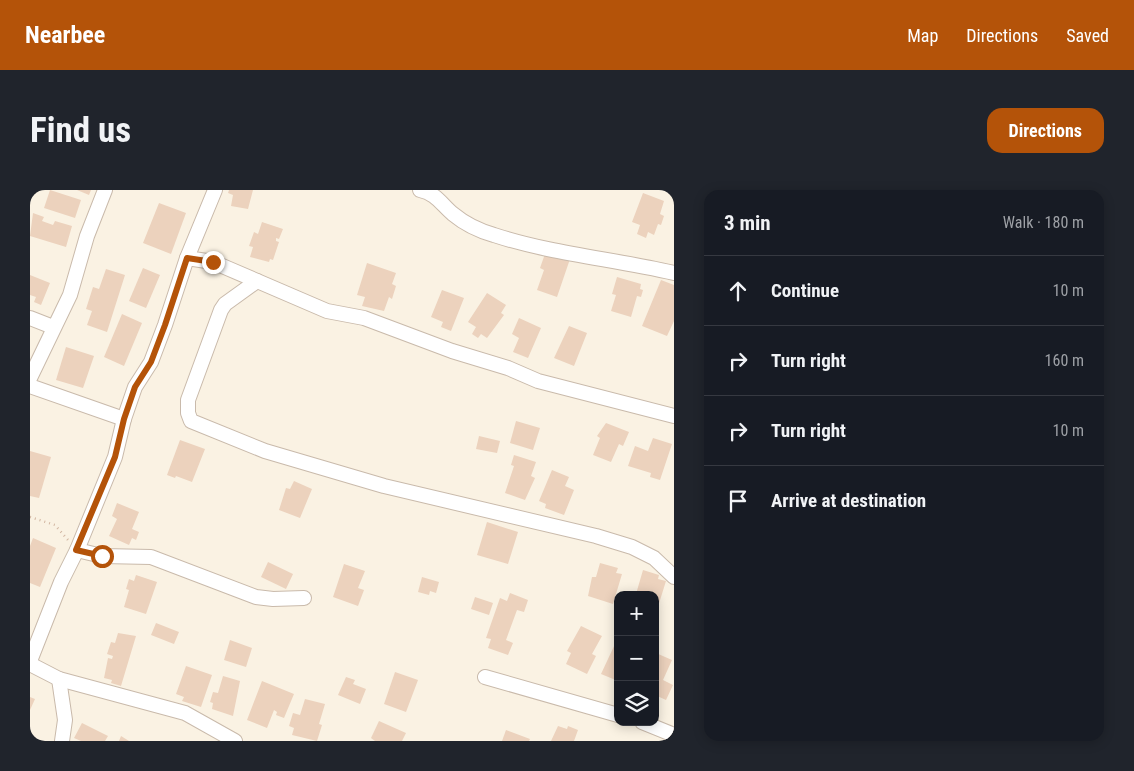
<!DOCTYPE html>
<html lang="en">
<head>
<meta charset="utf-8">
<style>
	:root { --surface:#171b24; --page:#20242c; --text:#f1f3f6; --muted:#9ea1a6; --line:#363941; --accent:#b45309 }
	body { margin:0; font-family:"Roboto Condensed",sans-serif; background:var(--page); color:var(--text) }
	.controls { position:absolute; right:15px; bottom:15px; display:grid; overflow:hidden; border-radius:10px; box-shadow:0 2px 12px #0003 }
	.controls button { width:45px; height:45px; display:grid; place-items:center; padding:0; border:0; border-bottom:1px solid var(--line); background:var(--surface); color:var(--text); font:25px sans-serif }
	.stop { position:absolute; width:15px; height:15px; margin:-11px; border:4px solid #b45309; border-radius:50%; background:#fff }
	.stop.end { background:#b45309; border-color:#fff; box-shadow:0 1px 5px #0008 }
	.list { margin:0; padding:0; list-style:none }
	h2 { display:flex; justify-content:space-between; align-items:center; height:65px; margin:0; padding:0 20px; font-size:21px }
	h2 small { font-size:16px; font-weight:400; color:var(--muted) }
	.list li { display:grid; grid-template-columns:32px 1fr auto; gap:15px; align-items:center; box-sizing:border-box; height:70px; padding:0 20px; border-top:1px solid var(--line) }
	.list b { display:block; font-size:19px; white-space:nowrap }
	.list em { font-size:16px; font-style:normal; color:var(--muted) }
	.icon { flex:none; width:28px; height:28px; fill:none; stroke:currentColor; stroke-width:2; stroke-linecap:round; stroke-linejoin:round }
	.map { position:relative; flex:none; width:644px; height:551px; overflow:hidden; border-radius:15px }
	header { display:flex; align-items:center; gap:30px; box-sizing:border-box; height:70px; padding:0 25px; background:var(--accent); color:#fff }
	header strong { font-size:24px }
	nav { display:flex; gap:28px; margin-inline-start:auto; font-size:18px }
	.intro { display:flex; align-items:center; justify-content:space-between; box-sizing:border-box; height:120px; padding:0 30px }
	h1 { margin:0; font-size:35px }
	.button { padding:12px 22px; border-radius:15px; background:var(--accent); color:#fff; font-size:18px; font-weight:700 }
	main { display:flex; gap:30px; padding:0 30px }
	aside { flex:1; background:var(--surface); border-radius:15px; box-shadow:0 2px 12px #0003 }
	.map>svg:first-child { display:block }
</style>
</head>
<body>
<header>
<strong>Nearbee</strong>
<nav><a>Map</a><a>Directions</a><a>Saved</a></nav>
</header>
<div class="intro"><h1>Find us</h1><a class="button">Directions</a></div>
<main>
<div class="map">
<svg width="644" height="551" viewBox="0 0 644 551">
	<rect width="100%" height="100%" fill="#faf2e3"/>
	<g fill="#ecd2bd">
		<polygon points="20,0 51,10 45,28 14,18"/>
		<polygon points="47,0 61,0 59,5"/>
		<polygon points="199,0 223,0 218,19 201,16 203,5 198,3"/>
		<polygon points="613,3 634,11 630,24 634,26 631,35 628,34 624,45 618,42 616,48 607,44 610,35 602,32"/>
		<polygon points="129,13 156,23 141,64 113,53"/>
		<polygon points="3,23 14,27 12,31 23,35 25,31 42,36 36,57 0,46"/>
		<polygon points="232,32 253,39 249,49 246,48 246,51 249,52 243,70 240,69 239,72 220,67 223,57 219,56 224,42 228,44"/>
		<polygon points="516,61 540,69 527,107 507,100 514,80 510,78"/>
		<polygon points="337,73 366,83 362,94 366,96 362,109 359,107 354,121 332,116 335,107 327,105"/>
		<polygon points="113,78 130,85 116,118 99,111"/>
		<polygon points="76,79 95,85 77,142 57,135 62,121 56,119 63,97 69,99"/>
		<polygon points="0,85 20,93 11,115 4,112 6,107 0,105"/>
		<polygon points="587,87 611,94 610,99 613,100 611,107 607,106 601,127 581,121 586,105 582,104"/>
		<polygon points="631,90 644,95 644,131 637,146 612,136"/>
		<polygon points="412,100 434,108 421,141 411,137 413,132 401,127"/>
		<polygon points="457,103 476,115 471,123 474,125 457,148 451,144 448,148 442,144 446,137 438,132"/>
		<polygon points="92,124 112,133 94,176 74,167"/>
		<polygon points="489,128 511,138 498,168 483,162 489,148 482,144"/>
		<polygon points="539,136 557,143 544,176 524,168"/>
		<polygon points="36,157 64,166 53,198 26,190"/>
		<polygon points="486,231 510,238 503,260 480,253"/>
		<polygon points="576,233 599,242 593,256 589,254 581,272 563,265 570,248 567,246"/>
		<polygon points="449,246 470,251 467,263 446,259"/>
		<polygon points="623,248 642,254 630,290 620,287 621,283 598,276 605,256 618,261"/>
		<polygon points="150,250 175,259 162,292 146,286 145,288 137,285"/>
		<polygon points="0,261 21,267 9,308 0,306"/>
		<polygon points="484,265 506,272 501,286 505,288 495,310 475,303 484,276 481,275"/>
		<polygon points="522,280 539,287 535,296 544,300 534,325 515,318 516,314 509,311"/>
		<polygon points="264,291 282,299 270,328 249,320 256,298 260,299"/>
		<polygon points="87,313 109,322 102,339 109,342 106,350 102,348 99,355 79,346 87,329 82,326"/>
		<polygon points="457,332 488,342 478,374 447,365"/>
		<polygon points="3,348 26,358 10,397 0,393 0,356"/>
		<polygon points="238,372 263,384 256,399 231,387"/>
		<polygon points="570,373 588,378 586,383 592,384 583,414 558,406 562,387 566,387"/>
		<polygon points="314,374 335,381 328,398 334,400 328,416 303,407"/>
		<polygon points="613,380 629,385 628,389 636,391 626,423 625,405 606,404"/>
		<polygon points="106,385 127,392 116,424 94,417 99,400 96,399 99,389 104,391"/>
		<polygon points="392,387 409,392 406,403 400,401 399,405 388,402"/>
		<polygon points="480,403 498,410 494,422 487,420 476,450 483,453 478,465 458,458 461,449 456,448 470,408 477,411"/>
		<polygon points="445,407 463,413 459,425 441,419"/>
		<polygon points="126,433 149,442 144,454 121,445"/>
		<polygon points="551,436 572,446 562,464 566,466 557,484 536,474 541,463 537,461"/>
		<polygon points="88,443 106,446 91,496 81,493 82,490 74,488 78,468 82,469 83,466 77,464 81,452 85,453"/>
		<polygon points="200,450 222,458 216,477 194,470"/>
		<polygon points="585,454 588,455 588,491 571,484"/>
		<polygon points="626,463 642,470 633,490 643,495 636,510 625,505"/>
		<polygon points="156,476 182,485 171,517 152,511 154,507 146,504"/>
		<polygon points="365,482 388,490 376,522 354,514"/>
		<polygon points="193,486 210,491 203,526 182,519 183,513 180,512 183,502 188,503"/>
		<polygon points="316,487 325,490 323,494 336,499 330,514 308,505"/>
		<polygon points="232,491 264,504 254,528 246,525 247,522 244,520 237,538 217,530"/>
		<polygon points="0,507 5,509 0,520"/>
		<polygon points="275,509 295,514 289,534 292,535 287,551 262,545 264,538 259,536 263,523 270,525"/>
		<polygon points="349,531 376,543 372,551 345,551 341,548"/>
		<polygon points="52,533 78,546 75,551 51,551 44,548"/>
		<polygon points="528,536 537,539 538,536 548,540 544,551 521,551"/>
		<polygon points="476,540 500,549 499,551 472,551"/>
		<polygon points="91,546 99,551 89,551"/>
	</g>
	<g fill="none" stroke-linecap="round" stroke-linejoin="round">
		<g stroke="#c9baab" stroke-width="16">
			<g id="minor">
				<polyline points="185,0 157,68 183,72 297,121 334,128 422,161 478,178 508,191 644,226"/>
				<path d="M390,0C406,3 412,15 423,24C435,34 450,41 464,45C522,64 584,69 644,83"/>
				<polyline points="157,68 135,135 121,172 105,197 94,229 85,267 47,360 72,366 121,367 226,407 243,409 274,408"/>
				<polyline points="227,91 195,114 191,120 158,210 158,223 161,231 235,261 354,296 566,346 602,357 624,368 644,387"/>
				<polyline points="0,128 23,137"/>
				<polyline points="0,188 40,105 57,46 75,0"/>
				<polyline points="0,196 94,229"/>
				<polyline points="0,471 31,392 47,360"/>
				<polyline points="0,474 29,489 155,523 205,551"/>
				<polyline points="455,487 588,525"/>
				<polyline points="29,489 35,530 32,551"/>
				<polyline points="612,532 644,545"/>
			</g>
		</g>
		<polyline stroke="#d1b6a1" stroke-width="2.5" stroke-dasharray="1 4" stroke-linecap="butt" points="0,327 25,335 38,350"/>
		<use href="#minor" stroke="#fff" stroke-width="14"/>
	</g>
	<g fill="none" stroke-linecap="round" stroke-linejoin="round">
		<polyline stroke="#b45309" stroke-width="6" points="72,366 46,360 85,267 94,229 105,197 121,172 135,135 157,68 183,72"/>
	</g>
</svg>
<div class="controls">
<button>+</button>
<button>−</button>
<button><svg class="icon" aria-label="layers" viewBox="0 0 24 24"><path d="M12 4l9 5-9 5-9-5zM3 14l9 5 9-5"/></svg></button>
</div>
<div class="stop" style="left:72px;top:366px"></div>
<div class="stop end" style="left:183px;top:72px"></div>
</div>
<aside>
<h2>3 min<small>Walk · 180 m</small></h2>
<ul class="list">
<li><svg class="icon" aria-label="ahead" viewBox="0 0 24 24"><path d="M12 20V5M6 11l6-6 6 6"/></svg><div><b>Continue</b></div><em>10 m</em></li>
<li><svg class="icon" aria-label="right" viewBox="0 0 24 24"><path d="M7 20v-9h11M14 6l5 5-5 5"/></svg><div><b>Turn right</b></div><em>160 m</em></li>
<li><svg class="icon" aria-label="right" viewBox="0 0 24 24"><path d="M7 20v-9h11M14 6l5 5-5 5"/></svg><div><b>Turn right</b></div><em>10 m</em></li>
<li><svg class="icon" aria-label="arrive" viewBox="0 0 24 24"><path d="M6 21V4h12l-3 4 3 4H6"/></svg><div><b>Arrive at destination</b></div></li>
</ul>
</aside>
</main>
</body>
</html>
